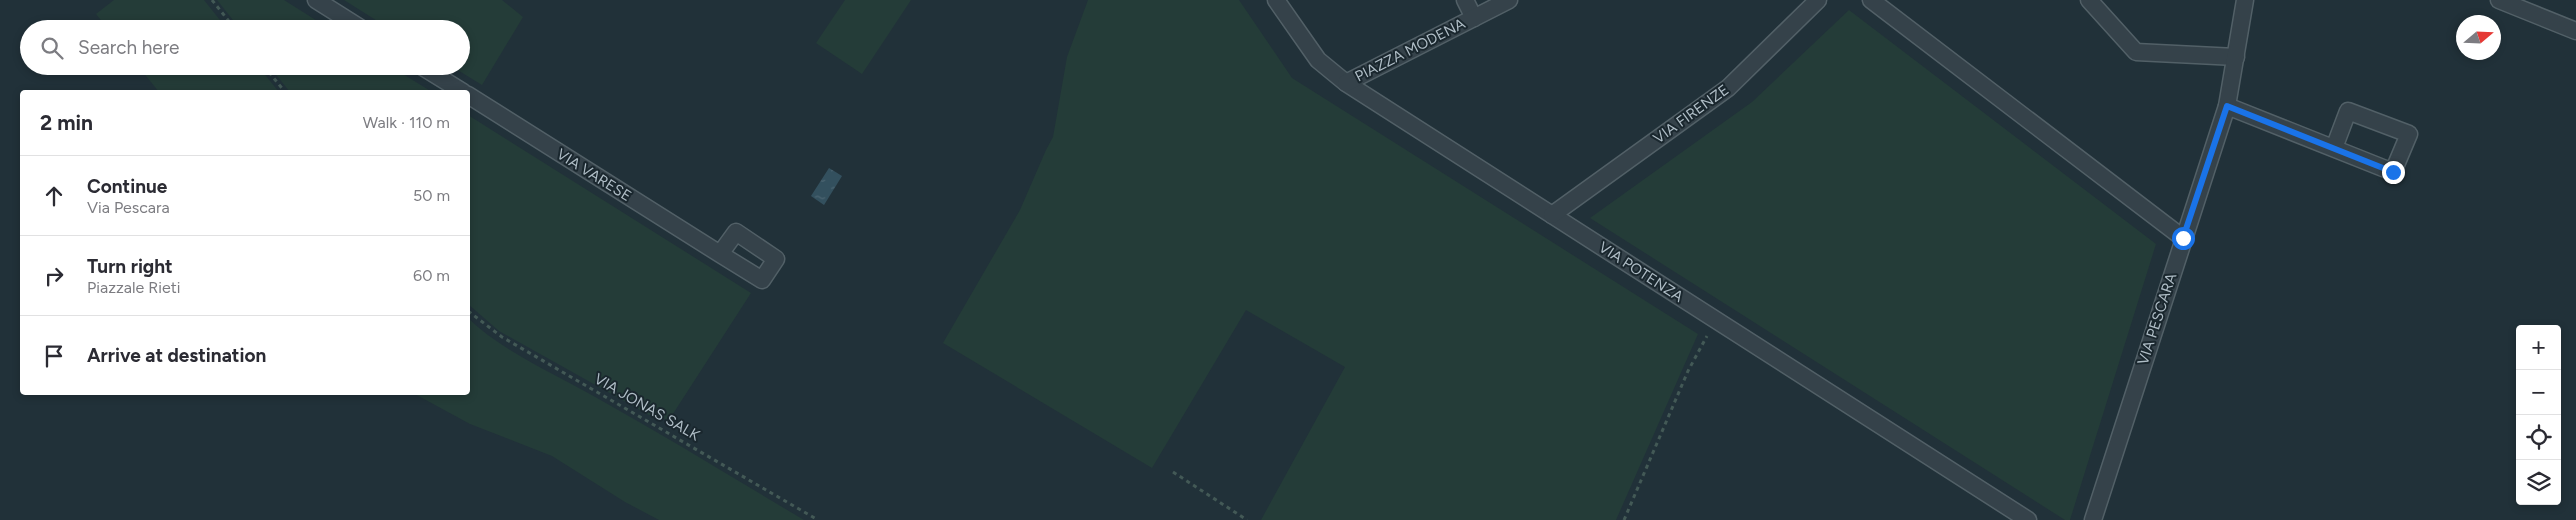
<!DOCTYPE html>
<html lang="en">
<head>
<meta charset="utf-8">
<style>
	:root { --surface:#fff; --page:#f2f2f3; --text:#2b2b33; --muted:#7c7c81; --line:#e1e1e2 }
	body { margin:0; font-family:Figtree,sans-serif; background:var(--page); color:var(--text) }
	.controls { position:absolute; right:15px; bottom:15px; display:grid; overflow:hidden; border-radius:5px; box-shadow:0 2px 8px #0003 }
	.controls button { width:45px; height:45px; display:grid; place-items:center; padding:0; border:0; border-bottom:1px solid var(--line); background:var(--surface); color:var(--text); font:25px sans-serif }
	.compass { position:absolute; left:2456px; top:15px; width:45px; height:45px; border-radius:50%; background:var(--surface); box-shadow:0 2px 8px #0003; rotate:71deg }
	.stop { position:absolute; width:15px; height:15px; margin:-11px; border:4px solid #1a73e8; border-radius:50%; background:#fff }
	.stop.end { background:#1a73e8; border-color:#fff; box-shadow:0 1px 5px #0008 }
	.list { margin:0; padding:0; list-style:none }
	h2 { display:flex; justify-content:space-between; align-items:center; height:65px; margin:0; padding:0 20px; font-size:21px }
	h2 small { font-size:16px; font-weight:400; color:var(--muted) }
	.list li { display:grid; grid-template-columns:32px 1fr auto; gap:15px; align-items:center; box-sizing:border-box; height:80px; padding:0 20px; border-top:1px solid var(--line) }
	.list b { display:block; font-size:19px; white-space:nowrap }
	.list p { margin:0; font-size:16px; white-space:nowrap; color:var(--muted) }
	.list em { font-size:16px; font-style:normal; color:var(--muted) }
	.icon { flex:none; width:28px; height:28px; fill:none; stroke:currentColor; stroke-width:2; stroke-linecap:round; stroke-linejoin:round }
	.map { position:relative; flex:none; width:2576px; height:520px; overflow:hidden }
	.search { position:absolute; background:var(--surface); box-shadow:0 2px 8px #0003; left:20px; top:20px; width:450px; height:55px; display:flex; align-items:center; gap:12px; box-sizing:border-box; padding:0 18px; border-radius:28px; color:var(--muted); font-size:19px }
	.panel { position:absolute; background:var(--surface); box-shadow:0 2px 8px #0003; left:20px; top:90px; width:450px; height:305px; border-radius:5px }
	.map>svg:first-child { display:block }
</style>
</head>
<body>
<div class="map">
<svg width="2576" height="520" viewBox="0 0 2576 520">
	<defs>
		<pattern id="water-ripples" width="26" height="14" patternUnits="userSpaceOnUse" patternTransform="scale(1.25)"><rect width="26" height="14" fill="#33505e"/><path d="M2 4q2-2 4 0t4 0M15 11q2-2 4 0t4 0" fill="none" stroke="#4e6774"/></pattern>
	</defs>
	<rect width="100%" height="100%" fill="#213139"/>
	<g fill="#243c38">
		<polygon points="114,0 204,0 227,29 108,29 96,14"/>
		<polygon points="217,0 284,0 330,29 240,29"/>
		<polygon points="344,0 502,0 523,17 482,85 451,66 461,66 461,29 390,29"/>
		<polygon points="845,0 911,0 862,74 816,43"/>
		<polygon points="1088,0 1239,0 1292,78 1698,334 1616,520 1261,520 1345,367 1246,310 1152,468 943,343 1020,210 1046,150 1053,137 1067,57"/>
		<polygon points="1849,10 2156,244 2070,520 2065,520 1590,218 1752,102"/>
		<polygon points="138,66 258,66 279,92 159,92"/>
		<polygon points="269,66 390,66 432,92 290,92"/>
		<polygon points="468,115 751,293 669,420 649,415 499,331 468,304"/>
		<path d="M468,318C503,352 554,373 597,398C667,437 735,479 804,520H659L625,502L552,456L470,424L413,393L468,392Z"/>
	</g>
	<polygon fill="url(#water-ripples)" points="829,168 842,176 824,205 811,196"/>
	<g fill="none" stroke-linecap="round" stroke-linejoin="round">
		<g stroke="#526067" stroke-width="19">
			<g id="minor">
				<polyline points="316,0 362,29"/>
				<polyline points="1276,0 1318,60 1346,83 2028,520"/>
				<polyline points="1465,0 1474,18"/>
				<polyline points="1871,0 2183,238"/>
				<polyline points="2089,0 2136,52 2236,57"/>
				<polyline points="2499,0 2576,31"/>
				<polyline points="421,66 463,92"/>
				<polyline points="1346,83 1509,0"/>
				<polyline points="468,95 720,254 762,280 776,259 736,232 720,254"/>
				<polyline points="2227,106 2393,172 2409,134 2348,111 2334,148"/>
				<polyline points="1552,215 1728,88 1818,0"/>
				<polyline points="2093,520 2227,106 2245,0"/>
			</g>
		</g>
		<g stroke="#435956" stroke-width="3" stroke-dasharray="4 4" stroke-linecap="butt">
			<polyline points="212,0 235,29"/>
			<polyline points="264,66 285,92"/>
			<polyline points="468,311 502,337 818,520"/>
			<polyline points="1173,472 1247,520"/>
			<polyline points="1624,520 1688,371 1707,336"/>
		</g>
		<use href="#minor" stroke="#35424a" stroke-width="16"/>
	</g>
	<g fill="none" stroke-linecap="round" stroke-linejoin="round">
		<polyline stroke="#1a73e8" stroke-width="6" points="2183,238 2227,106 2393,172"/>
	</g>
	<g text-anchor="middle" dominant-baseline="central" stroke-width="4" stroke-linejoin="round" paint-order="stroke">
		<g font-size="15" fill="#afbdc6" stroke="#1a272e">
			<text transform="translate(1410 50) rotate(-27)">PIAZZA MODENA</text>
			<text transform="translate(1691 114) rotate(-36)">VIA FIRENZE</text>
			<text transform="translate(594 175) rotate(32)">VIA VARESE</text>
			<text transform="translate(1641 272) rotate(33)">VIA POTENZA</text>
			<text transform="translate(2157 319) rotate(-72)">VIA PESCARA</text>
			<text transform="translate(647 407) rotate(30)">VIA JONAS SALK</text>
		</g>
	</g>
</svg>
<div class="controls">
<button>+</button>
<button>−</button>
<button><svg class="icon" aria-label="locate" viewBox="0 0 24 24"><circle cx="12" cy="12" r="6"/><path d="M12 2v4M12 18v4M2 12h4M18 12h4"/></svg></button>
<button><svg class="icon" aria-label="layers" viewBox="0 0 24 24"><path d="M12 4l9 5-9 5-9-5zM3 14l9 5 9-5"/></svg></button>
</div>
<svg class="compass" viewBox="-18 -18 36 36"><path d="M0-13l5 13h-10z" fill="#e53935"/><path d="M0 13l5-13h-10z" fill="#7c7c81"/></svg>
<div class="stop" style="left:2183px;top:238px"></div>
<div class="stop end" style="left:2393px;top:172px"></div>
<div class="search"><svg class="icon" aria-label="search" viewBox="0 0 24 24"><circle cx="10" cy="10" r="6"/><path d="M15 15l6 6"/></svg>Search here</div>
<section class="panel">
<h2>2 min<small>Walk · 110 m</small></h2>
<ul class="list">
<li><svg class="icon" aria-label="ahead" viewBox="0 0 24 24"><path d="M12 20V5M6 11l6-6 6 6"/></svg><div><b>Continue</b><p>Via Pescara</p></div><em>50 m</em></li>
<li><svg class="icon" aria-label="right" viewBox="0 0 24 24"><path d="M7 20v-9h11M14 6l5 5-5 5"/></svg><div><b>Turn right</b><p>Piazzale Rieti</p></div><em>60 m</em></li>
<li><svg class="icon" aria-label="arrive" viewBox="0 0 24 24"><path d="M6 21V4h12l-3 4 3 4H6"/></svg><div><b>Arrive at destination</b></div></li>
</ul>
</section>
</div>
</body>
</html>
